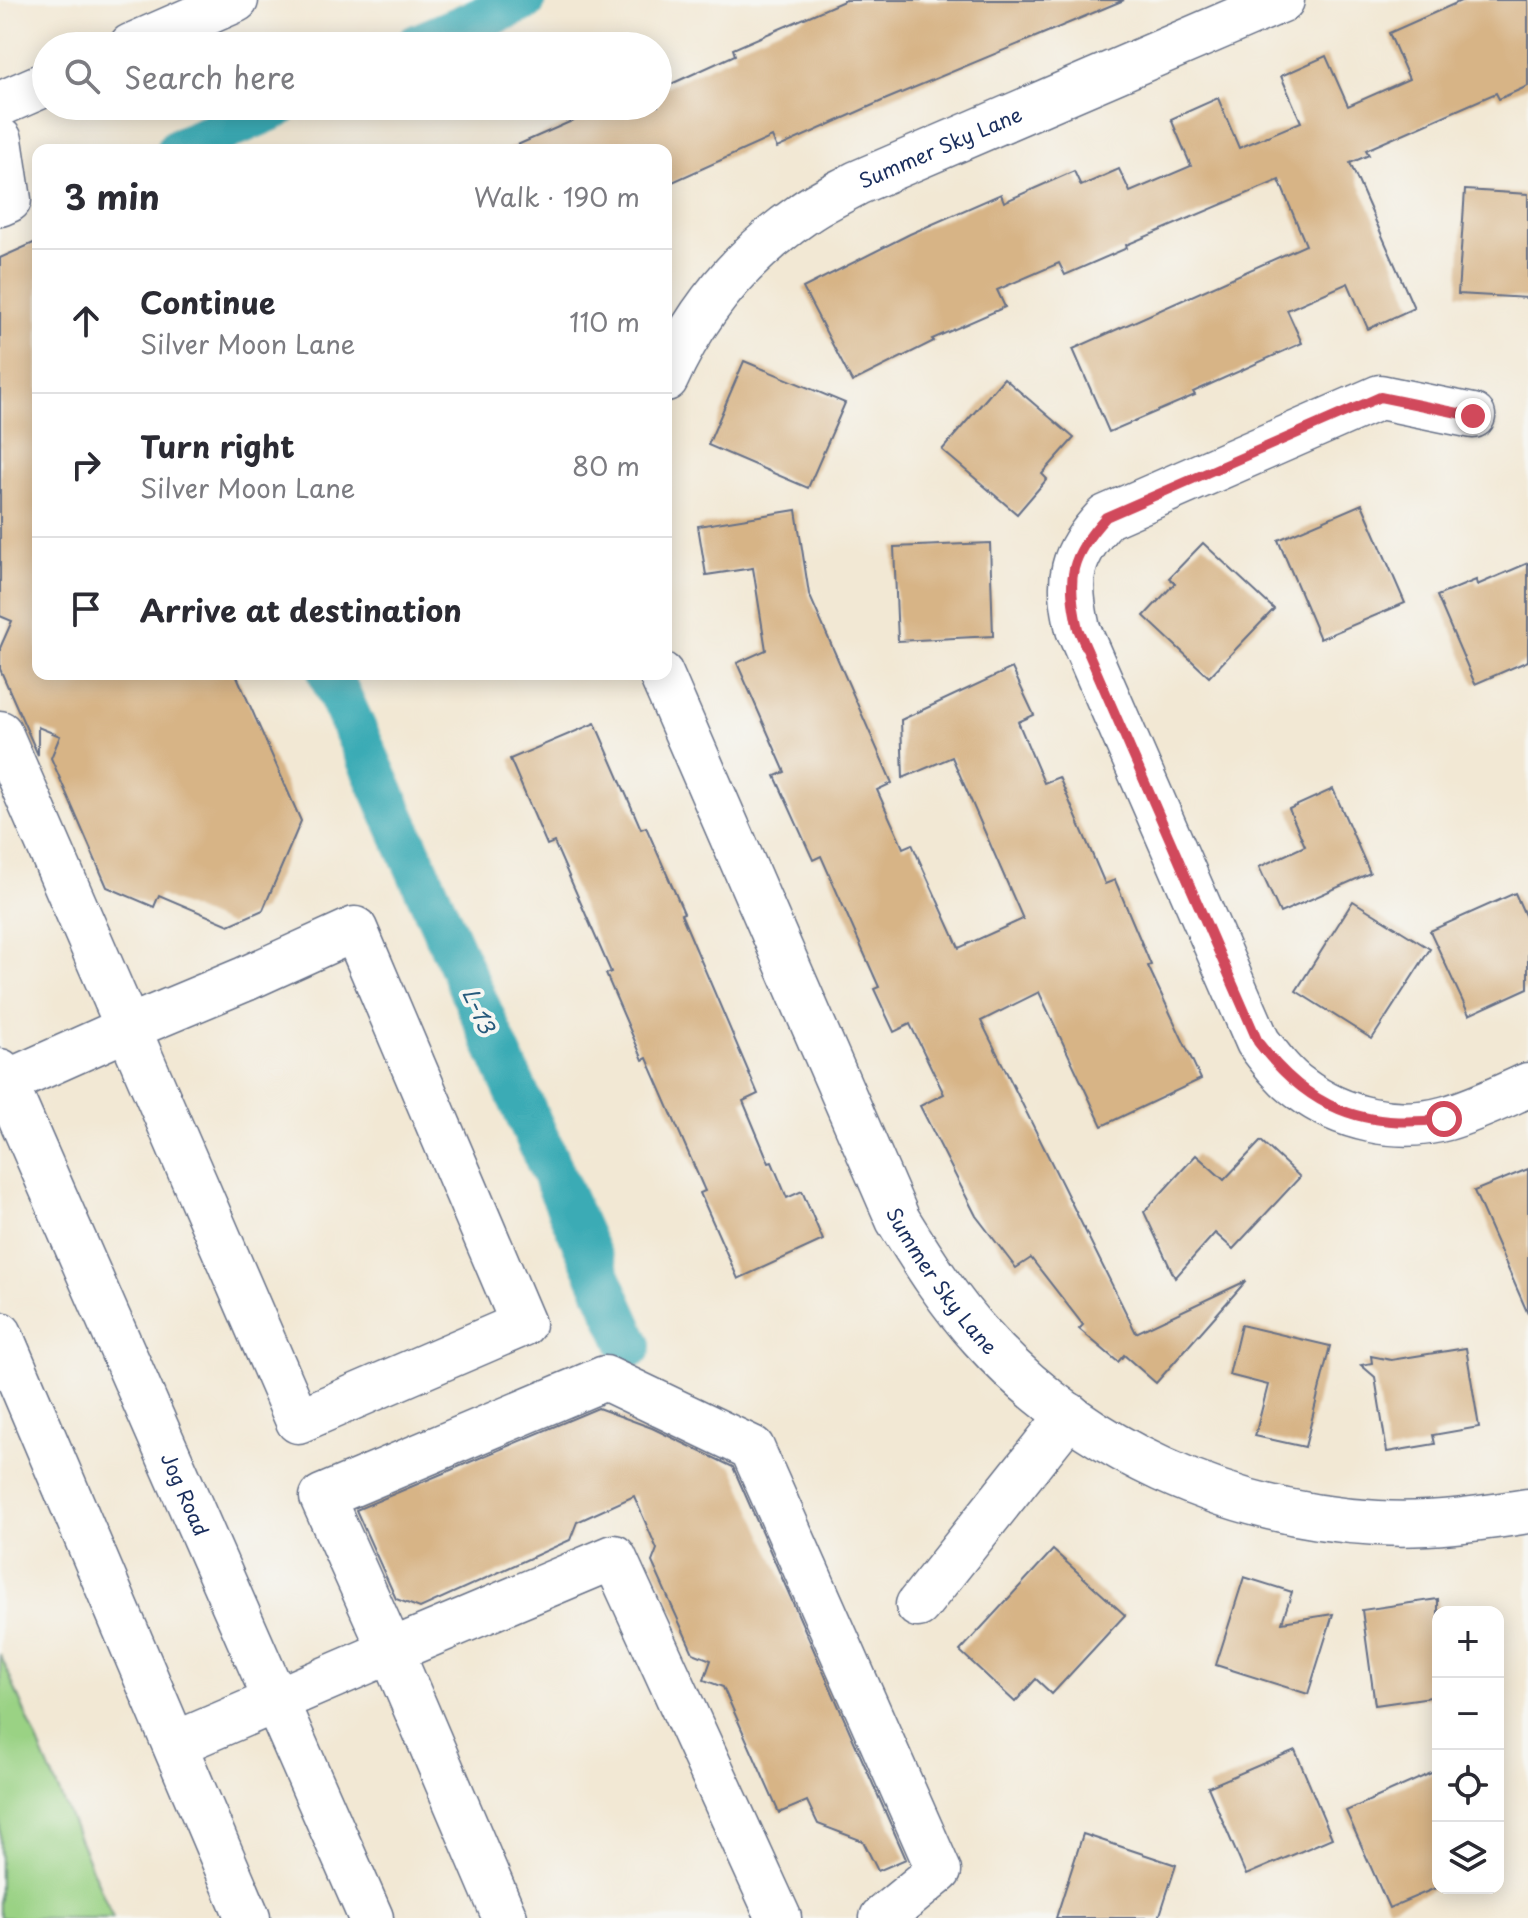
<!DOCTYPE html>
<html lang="en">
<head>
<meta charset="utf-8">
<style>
	:root { --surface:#fff; --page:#f2f2f3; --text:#2b2b33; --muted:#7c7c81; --line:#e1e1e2 }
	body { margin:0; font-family:"Playpen Sans",sans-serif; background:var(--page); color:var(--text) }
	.controls { position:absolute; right:24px; bottom:24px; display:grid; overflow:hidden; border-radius:16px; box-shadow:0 4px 20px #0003 }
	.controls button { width:72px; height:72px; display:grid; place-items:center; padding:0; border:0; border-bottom:2px solid var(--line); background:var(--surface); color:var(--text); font:40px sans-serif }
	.stop { position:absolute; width:24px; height:24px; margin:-18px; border:6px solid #d1495b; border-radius:50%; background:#fff }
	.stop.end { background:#d1495b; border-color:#fff; box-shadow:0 2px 8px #0008 }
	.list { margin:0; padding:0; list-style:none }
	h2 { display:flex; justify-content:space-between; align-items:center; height:104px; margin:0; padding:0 32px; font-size:34px }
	h2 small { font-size:26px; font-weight:400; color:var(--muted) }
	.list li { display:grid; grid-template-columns:52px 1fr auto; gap:24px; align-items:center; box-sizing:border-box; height:144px; padding:0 32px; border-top:2px solid var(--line) }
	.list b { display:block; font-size:30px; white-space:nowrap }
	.list p { margin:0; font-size:26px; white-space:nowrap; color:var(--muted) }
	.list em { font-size:26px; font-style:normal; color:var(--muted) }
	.icon { flex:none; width:44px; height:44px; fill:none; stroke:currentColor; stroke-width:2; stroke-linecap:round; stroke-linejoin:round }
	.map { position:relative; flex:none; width:1528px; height:1918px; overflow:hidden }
	.search { position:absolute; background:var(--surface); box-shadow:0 4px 20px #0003; left:32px; top:32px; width:640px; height:88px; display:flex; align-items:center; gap:20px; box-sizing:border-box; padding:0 28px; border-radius:44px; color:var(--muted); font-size:30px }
	.panel { position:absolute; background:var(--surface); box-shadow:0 4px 20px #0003; left:32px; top:144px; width:640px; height:536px; border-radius:16px }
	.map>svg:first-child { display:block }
</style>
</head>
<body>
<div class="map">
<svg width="1528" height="1918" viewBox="0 0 1528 1918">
	<rect width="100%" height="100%" fill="#f6f6f2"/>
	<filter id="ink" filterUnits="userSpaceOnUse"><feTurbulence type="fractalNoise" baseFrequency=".0125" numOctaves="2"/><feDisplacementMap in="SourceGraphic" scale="16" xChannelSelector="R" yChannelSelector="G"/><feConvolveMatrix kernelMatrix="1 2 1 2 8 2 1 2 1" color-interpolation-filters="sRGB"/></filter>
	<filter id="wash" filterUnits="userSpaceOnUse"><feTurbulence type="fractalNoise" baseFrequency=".006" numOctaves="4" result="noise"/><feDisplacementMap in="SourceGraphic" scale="32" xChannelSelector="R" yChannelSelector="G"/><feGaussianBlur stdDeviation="1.8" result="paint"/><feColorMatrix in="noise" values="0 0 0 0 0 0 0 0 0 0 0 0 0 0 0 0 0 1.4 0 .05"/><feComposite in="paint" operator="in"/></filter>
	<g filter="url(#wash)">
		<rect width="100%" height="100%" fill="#f2e8d4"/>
		<polygon fill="#9ad284" stroke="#5a8071" stroke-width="2" points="0,1654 113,1918 0,1918"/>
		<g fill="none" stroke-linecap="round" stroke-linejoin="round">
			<g stroke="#3aabb5" stroke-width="44">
				<polyline points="417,46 524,0"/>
				<polyline points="178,150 278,106"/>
				<polyline points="330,674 630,1346"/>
			</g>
		</g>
		<g id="blocks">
			<g fill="#d7b486">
				<polygon points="846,0 1124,0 882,101 777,148 772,137 666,185 666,150 506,150 606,106 658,106 658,90 735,55 733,49"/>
				<polygon points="1463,0 1528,0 1528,86 1499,99 1496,93 1366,150 1369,155 1350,163 1414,308 1368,329 1348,283 1287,310 1302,343 1193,392 1195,395 1109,432 1073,349 1306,245 1279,180 1126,245 1127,248 1065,275 1059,263 997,290 1005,307 932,339 934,341 852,382 803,288 910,234 1001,194 1004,202 1074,171 1081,186 1119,169 1130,192 1191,166 1171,119 1218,98 1239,148 1301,122 1281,76 1326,56 1348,106 1409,79 1389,33"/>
				<polygon points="1465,190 1528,194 1528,298 1458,294"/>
				<polygon points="38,241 38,674 236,674 301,821 263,910 229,925 159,895 154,907 107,887 51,758 60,736 38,727 38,755 0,669 0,648 12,621 0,616 0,258"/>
				<polygon points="744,361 845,403 808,488 708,445"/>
				<polygon points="1004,378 1074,438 1042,474 1047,479 1017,514 942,450"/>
				<polygon points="1362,504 1405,603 1320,639 1278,540"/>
				<polygon points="796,510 809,594 892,783 877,790 903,848 912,844 959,948 1023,919 952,757 903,778 901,720 1012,668 1034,715 1018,722 1044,783 1059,777 1105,884 1115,880 1151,965 1148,966 1201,1079 1102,1126 1039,992 981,1021 1136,1333 1246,1281 1156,1383 1124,1355 1118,1362 1079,1329 1083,1325 1031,1258 1016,1268 976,1216 920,1106 944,1094 910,1024 894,1032 874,989 879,987 821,856 813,860 775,776 785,772 737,663 766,650 753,568 706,575 698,526"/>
				<polygon points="990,543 993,636 898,641 894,547"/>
				<polygon points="1203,543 1274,609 1209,677 1144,616 1175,583 1169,578"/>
				<polygon points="1528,563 1528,661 1475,684 1437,596 1476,580 1477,585"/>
				<polygon points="595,723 641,829 646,827 684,913 681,914 758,1094 743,1101 769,1163 772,1162 787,1198 802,1191 823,1240 738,1279 700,1193 705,1191 647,1058 643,1060 606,974 611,972 554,842 547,845 510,759"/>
				<polygon points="1333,789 1370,873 1280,913 1259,867 1305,846 1289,809"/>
				<polygon points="1515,893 1528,922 1528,988 1469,1015 1430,931"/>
				<polygon points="1353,901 1430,949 1372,1039 1296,991"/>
				<polygon points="1261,1141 1300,1177 1233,1249 1215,1233 1175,1278 1144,1212 1196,1155 1224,1180"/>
				<polygon points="1528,1169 1528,1314 1474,1191"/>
				<polygon points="1241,1325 1330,1346 1305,1447 1255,1436 1268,1385 1229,1375"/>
				<polygon points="1466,1348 1479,1427 1433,1435 1435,1444 1387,1452 1375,1377 1361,1365 1372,1363 1371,1356 1391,1360"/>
				<polygon points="598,1408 652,1428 733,1467 906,1859 878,1871 863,1841 818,1824 807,1801 779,1813 723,1687 704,1680 711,1660 693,1653 652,1562 657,1549 634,1496 577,1522 570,1540 420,1608 396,1599 356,1510"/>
				<polygon points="1053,1550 1125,1615 1052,1694 1036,1679 1015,1702 960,1651"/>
				<polygon points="1244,1577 1292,1592 1282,1622 1333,1614 1308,1694 1216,1665"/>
				<polygon points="1438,1599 1438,1696 1375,1705 1362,1610"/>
				<polygon points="1295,1750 1332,1838 1246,1875 1208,1787"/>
				<polygon points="1438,1770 1438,1887 1389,1908 1346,1811"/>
				<polygon points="1083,1834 1176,1865 1159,1918 1056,1918"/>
			</g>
		</g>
	</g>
	<g filter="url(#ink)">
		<use href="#blocks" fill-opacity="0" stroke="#667087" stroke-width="2"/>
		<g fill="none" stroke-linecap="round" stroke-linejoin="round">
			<g stroke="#667087" stroke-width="47">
				<g id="minor">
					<polyline points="131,46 236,0"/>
					<polyline points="0,104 46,84"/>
					<polyline points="0,140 9,200 0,204"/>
					<path id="s1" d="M666,379C696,312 742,256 803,214C819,202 839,193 857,183L1282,0"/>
					<path d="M1473,416L1380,397L1106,517C1070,556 1066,578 1078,629L1258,1042C1271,1059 1283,1076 1300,1088C1341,1119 1398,1132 1447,1118C1475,1110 1501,1097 1528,1085"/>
					<path id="s2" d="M661,674L898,1220C924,1262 949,1302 982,1338C1083,1450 1229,1515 1378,1523C1428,1526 1478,1519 1528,1511"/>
					<polyline points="0,733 128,1028 5,1083"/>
					<polygon points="355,929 523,1324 298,1421 128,1028 245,979"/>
					<polyline points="918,1605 1069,1415"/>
					<polyline points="175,1744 391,1651 505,1918"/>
					<polyline points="779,1918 614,1557 391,1651 322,1497 605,1378 752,1448 939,1871 882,1918"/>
				</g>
			</g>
			<g stroke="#667087" stroke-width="47">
				<g id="major">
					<path id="s3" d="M0,1071L371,1918"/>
					<polyline points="0,1334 248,1918"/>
				</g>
			</g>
			<use href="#minor" stroke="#fff" stroke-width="44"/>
			<use href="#major" stroke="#fff" stroke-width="44"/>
		</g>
	</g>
	<g fill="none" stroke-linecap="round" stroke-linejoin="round" filter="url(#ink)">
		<path stroke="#d1495b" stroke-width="10" d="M1444,1119C1363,1130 1308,1108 1258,1042L1078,629C1066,578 1070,556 1106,517L1380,397L1473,416"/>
	</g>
	<g text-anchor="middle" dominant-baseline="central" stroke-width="8" stroke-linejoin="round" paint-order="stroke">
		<g font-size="20" fill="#1b2f5e" stroke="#f6f6f2">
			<text stroke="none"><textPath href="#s1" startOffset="370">Summer Sky Lane</textPath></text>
			<text stroke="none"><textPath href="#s2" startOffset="670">Summer Sky Lane</textPath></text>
			<text stroke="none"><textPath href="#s3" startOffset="462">Jog Road</textPath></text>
		</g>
		<g font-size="22" font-style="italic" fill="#265a7c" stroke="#f6f6f2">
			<text transform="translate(480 1010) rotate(66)">L-13</text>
		</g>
	</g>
</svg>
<div class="controls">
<button>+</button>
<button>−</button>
<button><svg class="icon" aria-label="locate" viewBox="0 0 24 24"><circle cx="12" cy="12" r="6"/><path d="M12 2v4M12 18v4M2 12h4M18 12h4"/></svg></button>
<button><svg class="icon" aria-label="layers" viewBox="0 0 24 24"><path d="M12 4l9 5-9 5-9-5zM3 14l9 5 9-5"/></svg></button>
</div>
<div class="stop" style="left:1444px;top:1119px"></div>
<div class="stop end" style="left:1473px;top:416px"></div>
<div class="search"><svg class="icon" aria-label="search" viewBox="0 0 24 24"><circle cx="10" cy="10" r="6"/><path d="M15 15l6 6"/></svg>Search here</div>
<section class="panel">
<h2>3 min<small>Walk · 190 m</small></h2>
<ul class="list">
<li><svg class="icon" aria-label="ahead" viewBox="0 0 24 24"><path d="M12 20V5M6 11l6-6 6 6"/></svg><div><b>Continue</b><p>Silver Moon Lane</p></div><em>110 m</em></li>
<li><svg class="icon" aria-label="right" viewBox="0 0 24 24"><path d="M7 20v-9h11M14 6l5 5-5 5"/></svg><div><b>Turn right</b><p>Silver Moon Lane</p></div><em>80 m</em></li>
<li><svg class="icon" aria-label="arrive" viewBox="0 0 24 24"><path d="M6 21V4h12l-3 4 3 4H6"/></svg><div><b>Arrive at destination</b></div></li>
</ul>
</section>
</div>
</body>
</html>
